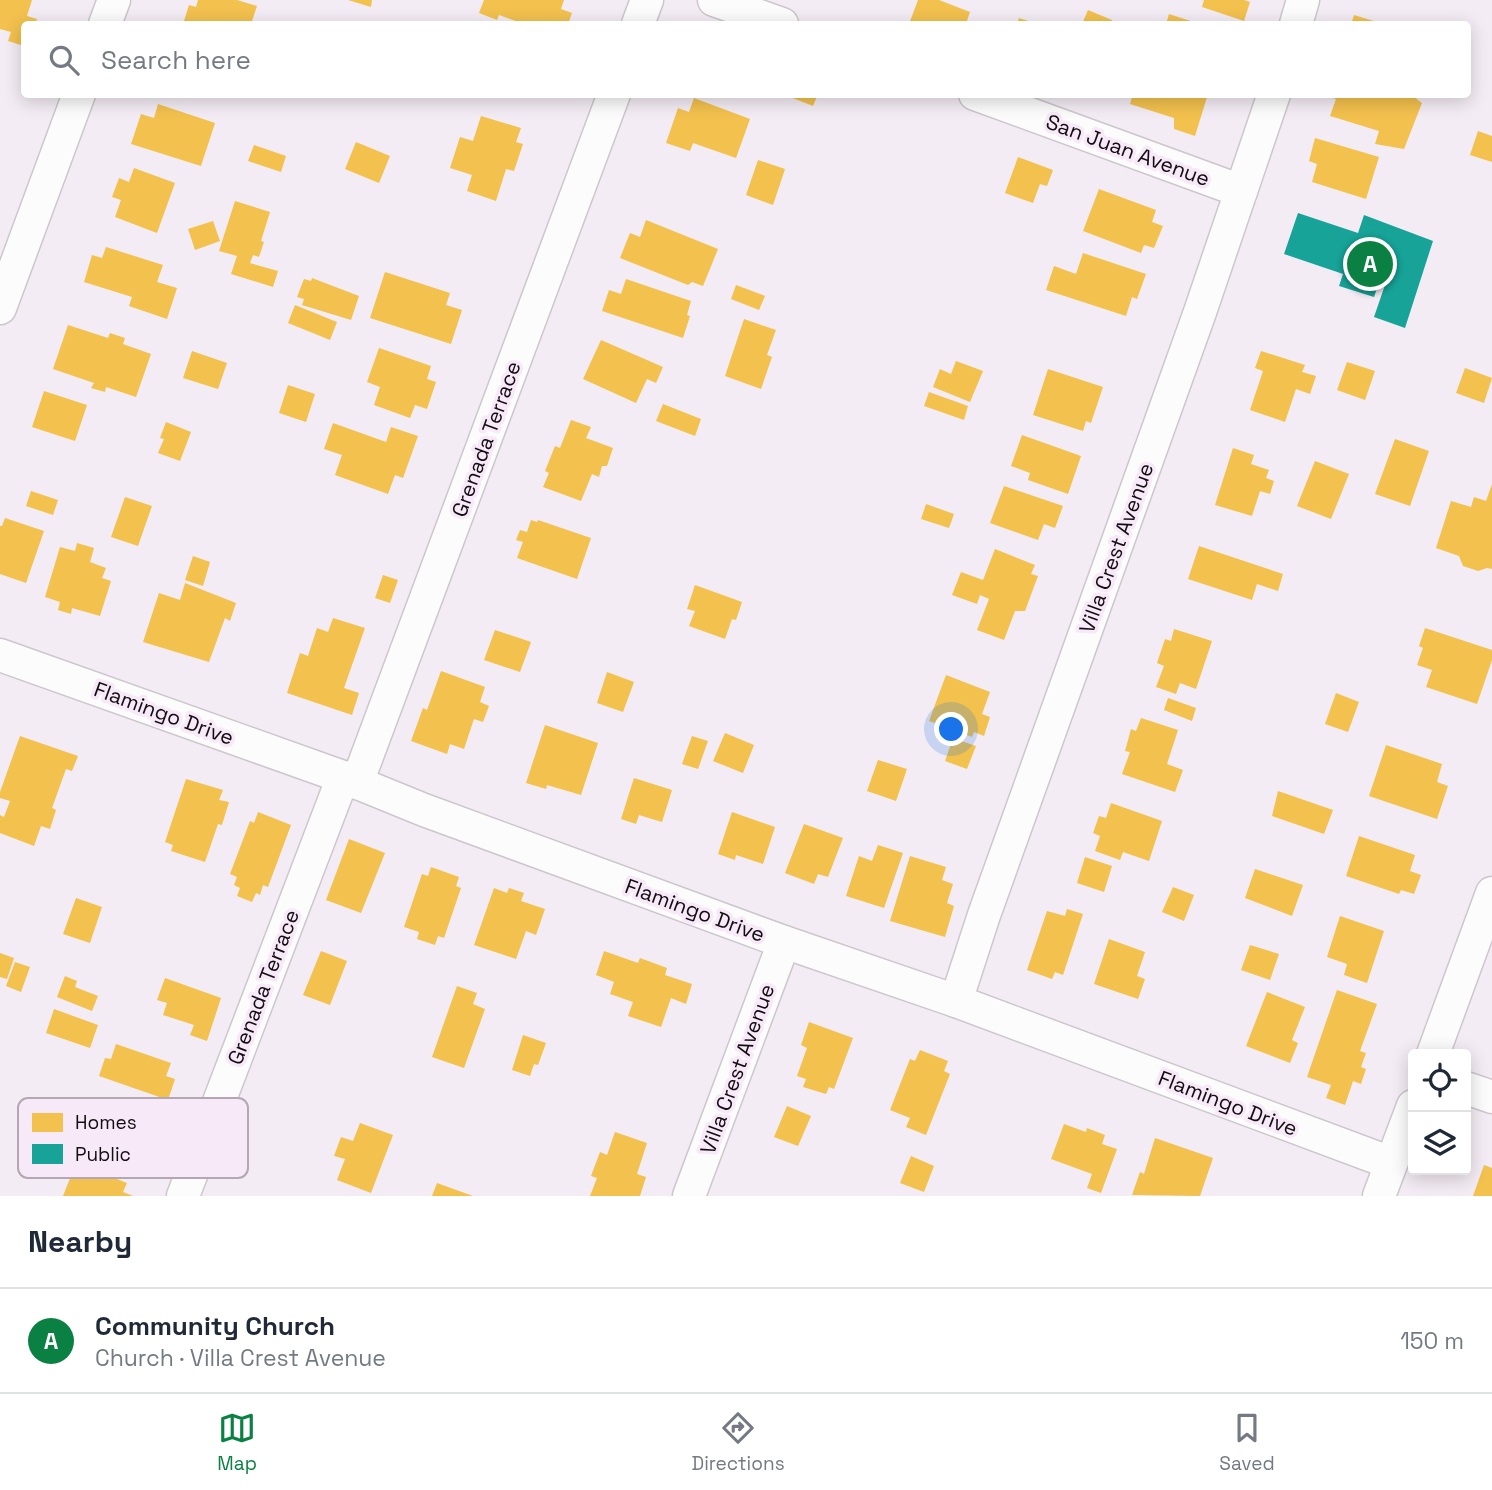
<!DOCTYPE html>
<html lang="en">
<head>
<meta charset="utf-8">
<style>
	:root { --surface:#fff; --page:#f6f6f7; --text:#1f2937; --muted:#747a83; --line:#e0e1e3; --accent:#0b8043 }
	body { margin:0; font-family:"Space Grotesk",sans-serif; background:var(--page); color:var(--text) }
	.controls { position:absolute; right:21px; bottom:21px; display:grid; overflow:hidden; border-radius:7px; box-shadow:0 4px 18px #0003 }
	.controls button { width:63px; height:63px; display:grid; place-items:center; padding:0; border:0; border-bottom:2px solid var(--line); background:var(--surface); color:var(--text); font:35px sans-serif }
	.you { position:absolute; left:952px; top:730px; width:24px; height:24px; margin:-18px; border:5px solid #fff; border-radius:50%; background:#1a73e8; box-shadow:0 0 0 10px #1a73e833 }
	.badge { display:grid; place-items:center; width:46px; height:46px; border-radius:50%; background:var(--accent); color:#fff; font-size:23px; font-weight:700 }
	.pin { position:absolute; translate:-50% -50%; border:4px solid #fff; box-shadow:0 2px 7px #0006 }
	.list { margin:0; padding:0; list-style:none }
	h2 { display:flex; justify-content:space-between; align-items:center; height:91px; margin:0; padding:0 28px; font-size:30px }
	h2 small { font-size:23px; font-weight:400; color:var(--muted) }
	.list li { display:grid; grid-template-columns:46px 1fr auto; gap:21px; align-items:center; box-sizing:border-box; height:105px; padding:0 28px; border-top:2px solid var(--line) }
	.list b { display:block; font-size:26px; white-space:nowrap }
	.list p { margin:0; font-size:23px; white-space:nowrap; color:var(--muted) }
	.list em { font-size:23px; font-style:normal; color:var(--muted) }
	.icon { flex:none; width:38px; height:38px; fill:none; stroke:currentColor; stroke-width:2; stroke-linecap:round; stroke-linejoin:round }
	.map { position:relative; flex:none; width:1492px; height:1196px; overflow:hidden }
	.search { position:absolute; background:var(--surface); box-shadow:0 4px 18px #0003; left:21px; right:21px; top:21px; height:77px; display:flex; align-items:center; gap:18px; box-sizing:border-box; padding:0 24px; border-radius:7px; color:var(--muted); font-size:26px }
	.sheet { height:196px; background:var(--surface) }
	nav { display:flex; justify-content:space-around; align-items:center; box-sizing:border-box; height:98px; border-top:2px solid var(--line); background:var(--surface); font-size:19px; color:var(--muted) }
	nav a { display:grid; justify-items:center; gap:4px }
	nav .on { color:var(--accent) }
	.map>svg:first-child { display:block }
</style>
</head>
<body>
<div class="map">
<svg width="1492" height="1196" viewBox="0 0 1492 1196">
	<rect width="100%" height="100%" fill="#f4ecf4"/>
	<g fill="#f2c14e">
		<polygon points="0,0 32,0 27,16 37,19 35,24 24,24 24,46 8,41 11,32 0,29"/>
		<polygon points="198,0 237,0 257,6 251,24 183,24 189,5 196,7"/>
		<polygon points="348,0 372,0 371,7"/>
		<polygon points="484,0 564,0 561,9 572,13 568,24 524,24 499,15 497,20 479,13"/>
		<polygon points="918,0 939,0 970,12 966,24 909,24"/>
		<polygon points="1204,0 1244,0 1250,2 1244,21 1202,7"/>
		<polygon points="1088,10 1112,20 1111,24 1082,24"/>
		<polygon points="1169,14 1200,24 1166,24"/>
		<polygon points="1354,15 1384,24 1351,24"/>
		<polygon points="1019,18 1038,24 1017,24"/>
		<polygon points="791,94 818,94 813,106 790,97"/>
		<polygon points="1133,94 1208,94 1195,136 1174,129 1174,118 1130,104"/>
		<polygon points="1329,94 1410,94 1422,103 1404,149 1375,144 1379,131 1330,116 1336,99 1329,97"/>
		<polygon points="694,98 750,119 736,158 693,143 690,151 666,143 678,108 689,112"/>
		<polygon points="158,104 215,123 201,166 131,144 141,114 154,118"/>
		<polygon points="481,116 521,128 516,142 523,144 514,171 506,169 496,201 467,191 472,175 450,168 460,137 473,141"/>
		<polygon points="1478,131 1492,136 1492,162 1470,155"/>
		<polygon points="1315,138 1379,157 1366,199 1312,182 1317,164 1309,161"/>
		<polygon points="356,142 390,156 379,183 345,169"/>
		<polygon points="254,145 286,156 281,172 248,161"/>
		<polygon points="1018,157 1053,170 1047,186 1040,184 1033,203 1005,193"/>
		<polygon points="758,160 785,169 773,205 746,195"/>
		<polygon points="134,168 175,183 157,233 115,217 121,200 112,197 119,178 129,182"/>
		<polygon points="1099,189 1156,210 1152,222 1163,226 1154,248 1144,245 1141,253 1083,231"/>
		<polygon points="235,201 270,212 261,241 264,242 259,257 253,255 250,263 278,271 273,287 231,274 237,256 219,251"/>
		<polygon points="646,220 718,249 703,286 692,282 688,285 620,258 630,233 640,237"/>
		<polygon points="213,221 220,241 195,250 188,229"/>
		<polygon points="106,247 163,265 157,282 177,288 167,319 129,306 132,297 84,282 92,255 102,258"/>
		<polygon points="1083,253 1146,274 1137,299 1132,297 1126,316 1046,290 1054,266 1076,274"/>
		<polygon points="385,272 450,293 446,305 462,310 451,344 370,318"/>
		<polygon points="312,278 359,296 351,320 302,305 304,299 297,297 304,279 311,281"/>
		<polygon points="626,279 691,301 687,315 690,316 683,338 602,311 609,290 621,294"/>
		<polygon points="736,285 765,296 759,310 731,299"/>
		<polygon points="295,305 337,322 330,340 288,323"/>
		<polygon points="744,319 776,330 767,355 772,357 761,389 725,376"/>
		<polygon points="68,325 108,338 110,333 125,338 123,344 151,354 136,397 106,387 105,392 91,388 94,383 53,369"/>
		<polygon points="601,340 663,367 656,383 647,379 636,403 583,379"/>
		<polygon points="379,348 431,366 427,379 436,382 427,409 415,405 410,418 374,405 380,387 367,382"/>
		<polygon points="192,351 227,363 218,389 183,378"/>
		<polygon points="1261,351 1305,365 1302,372 1316,376 1310,394 1296,389 1285,422 1250,410 1263,371 1255,368"/>
		<polygon points="956,361 983,371 970,402 933,387 940,369 951,374"/>
		<polygon points="1347,362 1375,371 1365,400 1337,390"/>
		<polygon points="1465,368 1492,378 1484,403 1456,393"/>
		<polygon points="1048,369 1103,387 1091,423 1086,421 1083,431 1033,415"/>
		<polygon points="288,385 315,394 306,422 279,413"/>
		<polygon points="44,391 87,405 75,441 32,427"/>
		<polygon points="929,392 968,406 964,420 924,406"/>
		<polygon points="663,404 701,419 695,436 656,421"/>
		<polygon points="571,420 591,427 586,438 613,448 607,466 602,466 599,477 592,474 581,501 543,487 549,473 545,471 555,446 560,448"/>
		<polygon points="166,422 191,432 180,461 158,453 164,439 160,438"/>
		<polygon points="333,423 386,442 391,427 418,436 403,478 395,475 388,494 335,475 342,455 324,449"/>
		<polygon points="1022,435 1081,456 1068,494 1028,480 1030,473 1011,466"/>
		<polygon points="1395,439 1429,451 1410,506 1375,494"/>
		<polygon points="1233,448 1254,455 1251,464 1269,470 1266,478 1274,481 1270,494 1260,491 1252,516 1215,505"/>
		<polygon points="1315,461 1349,474 1331,519 1297,506"/>
		<polygon points="1492,484 1492,569 1487,568 1478,571 1463,566 1459,556 1436,548 1451,501 1471,507 1474,497 1486,501"/>
		<polygon points="1004,486 1063,506 1055,528 1044,524 1038,540 990,523"/>
		<polygon points="31,491 58,500 53,515 26,506"/>
		<polygon points="125,497 152,506 138,546 111,537"/>
		<polygon points="926,504 954,514 949,528 921,519"/>
		<polygon points="5,518 44,531 26,583 0,574 0,526 2,526"/>
		<polygon points="531,520 537,522 538,520 591,538 577,579 517,558 523,542 516,540 520,530 527,532"/>
		<polygon points="77,543 94,548 90,562 106,568 102,578 111,581 100,616 72,608 71,614 58,610 60,602 45,597 60,547 75,551"/>
		<polygon points="1199,546 1283,574 1278,591 1257,584 1252,600 1188,579"/>
		<polygon points="995,549 1035,565 1031,574 1038,576 1025,611 1015,611 1004,640 977,630 989,599 980,595 977,604 952,595 961,572 983,580"/>
		<polygon points="193,556 210,562 203,586 185,580"/>
		<polygon points="383,575 398,580 390,603 375,598"/>
		<polygon points="185,583 236,603 230,621 225,618 209,662 143,642 159,593 180,600"/>
		<polygon points="695,585 742,602 736,620 732,619 725,639 689,626 695,611 687,609"/>
		<polygon points="333,618 365,628 344,688 359,693 352,715 287,693 300,653 308,656 317,628 328,632"/>
		<polygon points="1425,628 1492,650 1492,660 1477,704 1426,687 1432,670 1417,665 1423,648 1419,646"/>
		<polygon points="1174,629 1212,641 1196,689 1180,683 1176,694 1156,687 1164,666 1157,663 1165,639 1171,641"/>
		<polygon points="495,630 531,642 520,672 484,660"/>
		<polygon points="441,671 485,687 480,702 489,706 483,722 474,719 464,749 450,744 447,754 411,741 423,708 427,710"/>
		<polygon points="607,672 634,682 623,712 597,703"/>
		<polygon points="946,675 990,692 982,714 990,717 984,736 974,732 972,737 929,721"/>
		<polygon points="1336,693 1359,702 1348,732 1325,724"/>
		<polygon points="1168,698 1196,708 1192,721 1164,710"/>
		<polygon points="1141,718 1178,730 1167,764 1183,770 1175,792 1122,774 1130,752 1125,751 1131,729 1136,731"/>
		<polygon points="545,725 598,743 581,795 547,785 546,789 526,783"/>
		<polygon points="725,733 754,745 743,773 713,761"/>
		<polygon points="20,736 78,756 72,771 66,769 52,808 56,810 50,829 41,826 34,846 0,833 0,815 4,817 10,801 0,798 0,792"/>
		<polygon points="692,736 708,741 698,769 682,764"/>
		<polygon points="953,738 976,746 967,769 945,761"/>
		<polygon points="1386,745 1442,764 1437,782 1448,786 1437,819 1369,796"/>
		<polygon points="878,760 907,769 896,801 867,791"/>
		<polygon points="634,778 672,790 662,822 639,815 636,824 621,819"/>
		<polygon points="186,779 223,790 219,800 229,802 222,825 218,824 205,862 171,851 173,845 165,842"/>
		<polygon points="1278,791 1333,810 1324,834 1272,816"/>
		<polygon points="1111,803 1162,821 1149,861 1123,852 1120,860 1095,851 1100,836 1093,833 1099,816 1106,818"/>
		<polygon points="258,812 291,825 268,887 263,885 260,895 256,893 252,902 237,896 240,888 234,885 237,877 230,874 250,821 254,823"/>
		<polygon points="732,812 775,827 763,864 736,855 735,860 718,854"/>
		<polygon points="804,824 843,838 828,877 818,874 814,884 785,873"/>
		<polygon points="1359,836 1415,855 1410,871 1421,875 1414,894 1401,890 1399,894 1346,876"/>
		<polygon points="349,839 385,853 361,913 326,900"/>
		<polygon points="878,845 903,853 884,908 846,896 859,856 872,861"/>
		<polygon points="910,856 946,867 942,880 953,884 947,903 954,906 945,937 890,921"/>
		<polygon points="1085,857 1112,866 1104,892 1077,883"/>
		<polygon points="431,867 459,877 456,886 461,888 444,938 438,936 435,945 417,939 419,932 404,927 422,874 428,876"/>
		<polygon points="1255,869 1303,885 1292,916 1245,898"/>
		<polygon points="1173,887 1194,895 1184,921 1162,912"/>
		<polygon points="494,888 507,893 509,888 524,893 521,901 545,909 536,935 526,931 516,959 474,945"/>
		<polygon points="76,898 102,907 90,943 63,934"/>
		<polygon points="1067,909 1083,914 1063,975 1055,972 1052,979 1027,970 1047,911 1065,916"/>
		<polygon points="1340,916 1384,931 1367,983 1344,975 1347,964 1327,957"/>
		<polygon points="1109,939 1145,952 1137,976 1145,979 1138,999 1094,984"/>
		<polygon points="1250,945 1279,954 1270,980 1241,970"/>
		<polygon points="321,951 347,961 330,1005 303,995"/>
		<polygon points="604,951 638,963 640,958 667,968 665,975 692,984 686,1004 671,998 661,1027 628,1016 633,1002 610,994 614,982 596,975"/>
		<polygon points="0,953 14,958 7,979 0,977"/>
		<polygon points="15,962 30,967 21,992 6,986"/>
		<polygon points="65,976 77,981 75,987 98,996 92,1011 57,997"/>
		<polygon points="165,978 221,998 207,1041 190,1035 194,1025 163,1015 167,1003 157,1000"/>
		<polygon points="457,986 477,993 473,1004 485,1009 464,1068 432,1057"/>
		<polygon points="1337,990 1377,1004 1360,1051 1366,1053 1361,1067 1366,1069 1361,1084 1353,1081 1345,1105 1326,1098 1331,1085 1307,1077"/>
		<polygon points="1267,992 1305,1007 1292,1040 1298,1043 1290,1063 1246,1046"/>
		<polygon points="54,1009 98,1025 90,1048 46,1033"/>
		<polygon points="809,1022 853,1038 834,1089 829,1087 826,1094 803,1087 806,1079 797,1076 807,1048 801,1045"/>
		<polygon points="523,1035 546,1043 538,1065 534,1064 530,1076 512,1070"/>
		<polygon points="116,1044 171,1063 166,1076 175,1079 168,1100 99,1076 105,1058 111,1059"/>
		<polygon points="920,1050 948,1061 944,1071 950,1074 926,1135 906,1127 910,1118 890,1110 910,1059 915,1061"/>
		<polygon points="787,1106 811,1116 798,1146 774,1137"/>
		<polygon points="360,1123 393,1135 371,1193 337,1180 345,1159 334,1156 341,1137 353,1141"/>
		<polygon points="1064,1124 1086,1132 1087,1128 1105,1135 1102,1144 1117,1149 1101,1193 1087,1188 1092,1174 1051,1159"/>
		<polygon points="615,1132 647,1143 637,1174 646,1177 640,1196 590,1196 597,1178 591,1176 600,1152 607,1155"/>
		<polygon points="1155,1138 1213,1158 1200,1196 1132,1195 1140,1172 1144,1174"/>
		<polygon points="911,1156 934,1166 924,1192 900,1183"/>
		<polygon points="76,1163 127,1183 123,1192 133,1196 63,1196"/>
		<polygon points="1484,1165 1492,1168 1492,1196 1473,1196"/>
		<polygon points="437,1183 473,1196 432,1196"/>
	</g>
	<polygon fill="#17a398" points="1298,213 1358,233 1364,215 1433,241 1405,328 1374,317 1386,282 1380,280 1374,297 1339,286 1343,274 1284,254"/>
	<g fill="none" stroke-linecap="round" stroke-linejoin="round">
		<g stroke="#cdc7cd" stroke-width="35">
			<g id="street">
				<polyline points="714,0 782,24"/>
				<polyline points="105,24 114,0"/>
				<polyline points="638,24 647,0"/>
				<polyline points="1296,24 1303,0"/>
				<polyline points="975,94 1241,191"/>
				<polyline points="0,308 79,94"/>
				<polyline points="0,655 343,777 424,810 784,942 956,1001 1391,1163"/>
				<polyline points="357,783 614,94"/>
				<polyline points="956,1001 984,915 1200,312 1274,94"/>
				<polyline points="1433,1054 1492,893"/>
				<polyline points="1466,1088 1492,1097"/>
				<polyline points="183,1196 343,777"/>
				<polyline points="689,1196 784,942"/>
				<polyline points="1379,1196 1413,1106"/>
			</g>
		</g>
		<use href="#street" stroke="#fdfcfd" stroke-width="32"/>
	</g>
	<g text-anchor="middle" dominant-baseline="central" stroke-width="7" stroke-linejoin="round" paint-order="stroke">
		<g font-size="21" fill="#120d11" stroke="#f8e9f8">
			<text transform="translate(1128 150) rotate(20)">San Juan Avenue</text>
			<text transform="translate(486 439) rotate(-70)">Grenada Terrace</text>
			<text transform="translate(1116 548) rotate(-70)">Villa Crest Avenue</text>
			<text transform="translate(164 713) rotate(20)">Flamingo Drive</text>
			<text transform="translate(695 910) rotate(20)">Flamingo Drive</text>
			<text transform="translate(263 987) rotate(-69)">Grenada Terrace</text>
			<text transform="translate(737 1069) rotate(-70)">Villa Crest Avenue</text>
			<text transform="translate(1228 1103) rotate(21)">Flamingo Drive</text>
		</g>
	</g>
	<rect x="18" y="1098" width="230" height="80" rx="10" fill="#f8e9f8" stroke="#b3a7b3" stroke-width="2"/>
	<rect x="32" y="1113" width="31" height="19" fill="#f2c14e"/>
	<rect x="32" y="1144" width="31" height="20" fill="#17a398"/>
	<g font-size="19" fill="#120d11">
		<text x="75" y="1129">Homes</text>
		<text x="75" y="1161">Public</text>
	</g>
</svg>
<div class="controls">
<button><svg class="icon" aria-label="locate" viewBox="0 0 24 24"><circle cx="12" cy="12" r="6"/><path d="M12 2v4M12 18v4M2 12h4M18 12h4"/></svg></button>
<button><svg class="icon" aria-label="layers" viewBox="0 0 24 24"><path d="M12 4l9 5-9 5-9-5zM3 14l9 5 9-5"/></svg></button>
</div>
<div class="you"></div>
<div class="pin badge" style="left:1370px;top:264px">A</div>
<div class="search"><svg class="icon" aria-label="search" viewBox="0 0 24 24"><circle cx="10" cy="10" r="6"/><path d="M15 15l6 6"/></svg>Search here</div>
</div>
<section class="sheet">
<h2>Nearby<small></small></h2>
<ul class="list">
<li><span class="badge">A</span><div><b>Community Church</b><p>Church · Villa Crest Avenue</p></div><em>150 m</em></li>
</ul>
</section>
<nav>
<a class="on"><svg class="icon" aria-label="map" viewBox="0 0 24 24"><path d="M3 6l6-2 6 2 6-2v14l-6 2-6-2-6 2zM9 4v14M15 6v14"/></svg>Map</a>
<a><svg class="icon" aria-label="directions" viewBox="0 0 24 24"><path d="M12 3l9 9-9 9-9-9zM9 14v-3h6M13 9l2 2-2 2"/></svg>Directions</a>
<a><svg class="icon" aria-label="saved" viewBox="0 0 24 24"><path d="M7 4h10v16l-5-4-5 4z"/></svg>Saved</a>
</nav>
</body>
</html>
